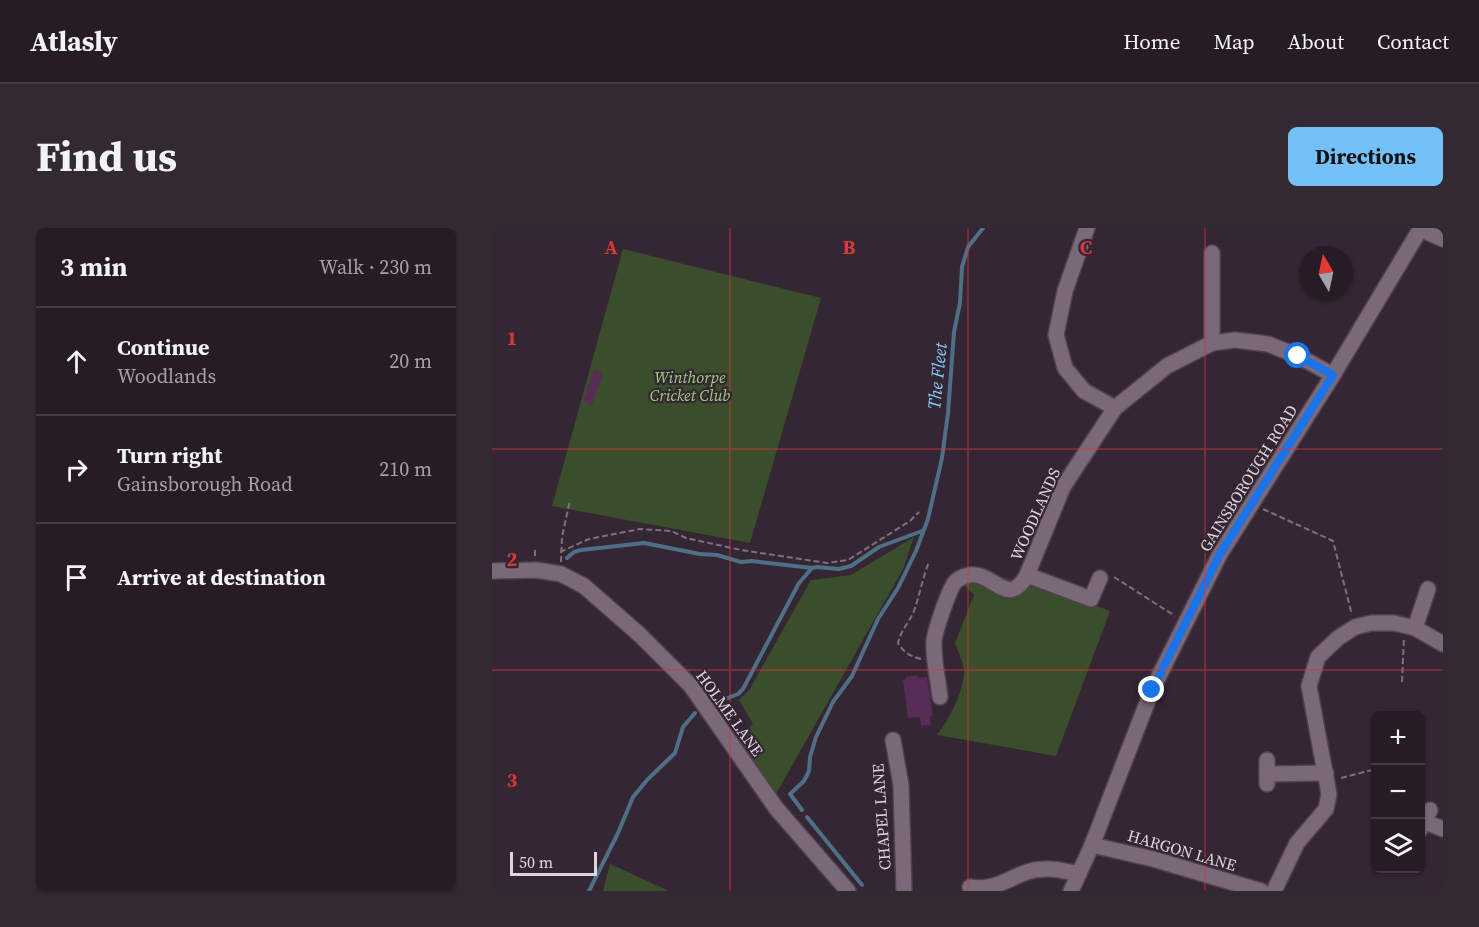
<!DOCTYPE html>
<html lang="en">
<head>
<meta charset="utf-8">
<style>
	:root { --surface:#271c26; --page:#332932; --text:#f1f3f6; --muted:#a4a1a7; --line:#433a43; --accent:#73c1f6 }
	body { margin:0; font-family:"Source Serif 4",serif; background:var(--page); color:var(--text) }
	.controls { position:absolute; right:18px; bottom:18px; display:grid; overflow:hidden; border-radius:9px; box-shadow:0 2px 4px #0004 }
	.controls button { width:54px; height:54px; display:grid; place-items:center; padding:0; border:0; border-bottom:2px solid var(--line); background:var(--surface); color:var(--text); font:30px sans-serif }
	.compass { position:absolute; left:807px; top:18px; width:54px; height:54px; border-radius:50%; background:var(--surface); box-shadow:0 2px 4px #0004; rotate:351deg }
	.scale { position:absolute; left:18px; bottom:15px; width:87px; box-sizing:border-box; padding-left:6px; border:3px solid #dfd5de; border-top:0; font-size:16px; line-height:21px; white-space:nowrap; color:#dfd5de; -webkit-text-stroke:4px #342633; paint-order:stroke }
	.stop { position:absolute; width:18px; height:18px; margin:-14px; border:4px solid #1a73e8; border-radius:50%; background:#fff }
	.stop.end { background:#1a73e8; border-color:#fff; box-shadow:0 2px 6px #0008 }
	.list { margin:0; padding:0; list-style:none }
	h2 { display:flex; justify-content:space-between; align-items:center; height:78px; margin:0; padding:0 24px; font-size:26px }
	h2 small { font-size:20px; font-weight:400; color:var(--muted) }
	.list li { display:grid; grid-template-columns:39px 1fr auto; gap:18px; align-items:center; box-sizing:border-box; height:108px; padding:0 24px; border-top:2px solid var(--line) }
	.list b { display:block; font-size:22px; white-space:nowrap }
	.list p { margin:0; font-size:20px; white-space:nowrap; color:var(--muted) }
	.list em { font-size:20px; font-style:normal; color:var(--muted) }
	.icon { flex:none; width:33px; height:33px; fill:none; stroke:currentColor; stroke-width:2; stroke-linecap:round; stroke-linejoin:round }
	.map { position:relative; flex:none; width:951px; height:663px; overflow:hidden; border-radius:9px }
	header { display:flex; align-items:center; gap:36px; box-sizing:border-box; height:84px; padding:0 30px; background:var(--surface); border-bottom:2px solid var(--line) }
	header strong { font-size:28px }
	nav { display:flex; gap:33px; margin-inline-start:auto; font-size:21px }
	.intro { display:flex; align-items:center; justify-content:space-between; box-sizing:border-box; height:144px; padding:0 36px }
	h1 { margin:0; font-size:42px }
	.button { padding:15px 27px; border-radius:9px; background:var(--accent); color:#111; font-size:21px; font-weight:700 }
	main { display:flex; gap:36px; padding:0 36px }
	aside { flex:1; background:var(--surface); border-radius:9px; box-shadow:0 2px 4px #0004 }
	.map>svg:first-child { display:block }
</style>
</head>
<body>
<header>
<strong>Atlasly</strong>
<nav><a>Home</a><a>Map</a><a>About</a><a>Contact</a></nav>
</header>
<div class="intro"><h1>Find us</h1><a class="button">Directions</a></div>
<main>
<aside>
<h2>3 min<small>Walk · 230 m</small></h2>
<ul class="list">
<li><svg class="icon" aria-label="ahead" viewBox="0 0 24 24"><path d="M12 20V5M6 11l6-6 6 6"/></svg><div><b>Continue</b><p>Woodlands</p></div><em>20 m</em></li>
<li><svg class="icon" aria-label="right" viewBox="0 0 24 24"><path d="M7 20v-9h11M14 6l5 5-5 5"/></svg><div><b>Turn right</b><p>Gainsborough Road</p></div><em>210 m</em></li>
<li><svg class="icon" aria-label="arrive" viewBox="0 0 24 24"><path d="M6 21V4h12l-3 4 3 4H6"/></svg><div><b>Arrive at destination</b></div></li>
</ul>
</aside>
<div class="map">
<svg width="951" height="663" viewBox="0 0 951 663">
	<rect width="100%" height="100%" fill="#342633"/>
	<g fill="#3b4e2c">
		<polygon points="131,21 329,70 258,315 60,278"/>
		<polygon points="422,309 411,341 284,566 244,508 261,496 247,472 257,462 319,352 359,347"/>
		<path d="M483,340L525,354L528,349L618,383L564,528L445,507C458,490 469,468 472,447C473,436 466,425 463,415L482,367L473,358Z"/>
		<polygon points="118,636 175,662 176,663 111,663"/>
	</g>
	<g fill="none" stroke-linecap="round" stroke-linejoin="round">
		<g stroke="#4e7086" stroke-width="4">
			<polyline points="75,330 82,324 89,322 152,315 208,326 225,327 249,334 260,333 320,340"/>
			<polyline points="233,471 246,466 251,461 307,355 320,340 325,339 347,341 359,338 387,319 430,303"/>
			<polyline points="310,582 298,566 312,553 317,543 318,529 324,509 341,474 360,448 386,391 406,360 424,323 436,291 450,230 456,185 462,104 468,75 470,39 476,19 491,0"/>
			<polyline points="315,589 370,657"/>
			<polyline points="97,663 126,605 141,569 155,552 183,525 191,499 203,485"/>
		</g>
	</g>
	<g fill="#572c56">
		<polygon points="102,142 111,145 100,177 91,173"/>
		<polygon points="425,447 426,450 435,449 441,488 438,489 439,497 429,498 428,489 416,490 411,452 414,451 414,449"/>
	</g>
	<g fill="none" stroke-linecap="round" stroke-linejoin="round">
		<g stroke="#4f424e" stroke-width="18">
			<g id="minor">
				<polyline points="595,0 573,63 564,107 573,140 592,163 623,180"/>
				<polyline points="928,1 951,11"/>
				<polyline points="720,25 720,115"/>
				<polyline points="0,343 44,342 69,346 92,358 148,407 199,458 284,580 356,663"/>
				<polyline points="535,347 599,371 608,350"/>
				<polyline points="923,400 936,361"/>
				<path d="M448,469C446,451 441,431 442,414C442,405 458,358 464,353C467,350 473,348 477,347C502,343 515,382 535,347L571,259L623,180L675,138L720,115L743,112L776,116L806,128L841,147"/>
				<polyline points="401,512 409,557 412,663"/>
				<polyline points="775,546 834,545"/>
				<polyline points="775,556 775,532"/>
				<polyline points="933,594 951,601"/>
				<polyline points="928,602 938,582"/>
				<polyline points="600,617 661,631 769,663"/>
				<path d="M478,659C502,663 515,651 535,644C552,638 570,642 587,646"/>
				<polyline points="579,663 600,617 660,462 728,326 841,147 929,0"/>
				<polyline points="782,663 805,615 834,581 837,566 817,458 826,429 846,410 863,399 879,395 902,395 923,400 951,416"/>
			</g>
		</g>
		<g stroke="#7d717c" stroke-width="2" stroke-dasharray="6 3" stroke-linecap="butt">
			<polyline points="771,281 841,313 860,387"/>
			<polyline points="43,322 43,330"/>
			<polyline points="68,324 97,311 148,301 179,303 194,310 249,322 335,335 356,332 418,293 427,284"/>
			<polyline points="69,334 70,309 78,272"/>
			<polyline points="622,349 683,388"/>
			<path d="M429,431C418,428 412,425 406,415C409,401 419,393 423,380C428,365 431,349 437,334"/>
			<polyline points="910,454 912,409"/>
			<polyline points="849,550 884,541"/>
		</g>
		<use href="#minor" stroke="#7a6979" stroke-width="15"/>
	</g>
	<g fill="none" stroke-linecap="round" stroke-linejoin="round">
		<polyline stroke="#1a73e8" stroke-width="8" points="660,462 728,326 841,147 806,128"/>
	</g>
	<path fill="none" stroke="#d7393a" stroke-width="1.5" stroke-opacity="0.55" d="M238,0V663M476,0V663M713,0V663M0,221H951M0,442H951"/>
	<g text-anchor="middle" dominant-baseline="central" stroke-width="4.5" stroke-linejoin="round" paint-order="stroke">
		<g font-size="16" font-style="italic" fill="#a1cf7d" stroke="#342633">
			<text x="198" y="149">Winthorpe<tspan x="198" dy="18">Cricket Club</tspan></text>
		</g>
		<g font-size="16" fill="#dfd5de" stroke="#342633">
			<text transform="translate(756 250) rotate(-58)">GAINSBOROUGH ROAD</text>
			<text transform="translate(543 286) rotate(-66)">WOODLANDS</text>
			<text transform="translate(238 485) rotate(54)">HOLME LANE</text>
			<text transform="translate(389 589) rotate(-94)">CHAPEL LANE</text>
			<text transform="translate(690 622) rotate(16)">HARGON LANE</text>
		</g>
		<g font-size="18" font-style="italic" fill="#87cefb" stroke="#342633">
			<text transform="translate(445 148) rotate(-84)">The Fleet</text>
		</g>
	</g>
	<g font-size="20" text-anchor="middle" font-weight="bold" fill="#d7393a" stroke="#342633" stroke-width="4.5" stroke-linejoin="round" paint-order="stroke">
		<text x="119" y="26">A</text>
		<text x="357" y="26">B</text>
		<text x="594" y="26">C</text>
		<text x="20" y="117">1</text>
		<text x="20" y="338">2</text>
		<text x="20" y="559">3</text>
	</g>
</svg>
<div class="controls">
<button>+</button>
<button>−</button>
<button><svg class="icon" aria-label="layers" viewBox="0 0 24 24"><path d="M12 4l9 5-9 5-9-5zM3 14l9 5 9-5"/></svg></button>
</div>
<svg class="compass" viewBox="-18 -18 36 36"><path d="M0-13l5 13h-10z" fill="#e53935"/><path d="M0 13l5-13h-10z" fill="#a4a1a7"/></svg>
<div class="scale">50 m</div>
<div class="stop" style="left:806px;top:128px"></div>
<div class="stop end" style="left:660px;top:462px"></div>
</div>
</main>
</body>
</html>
